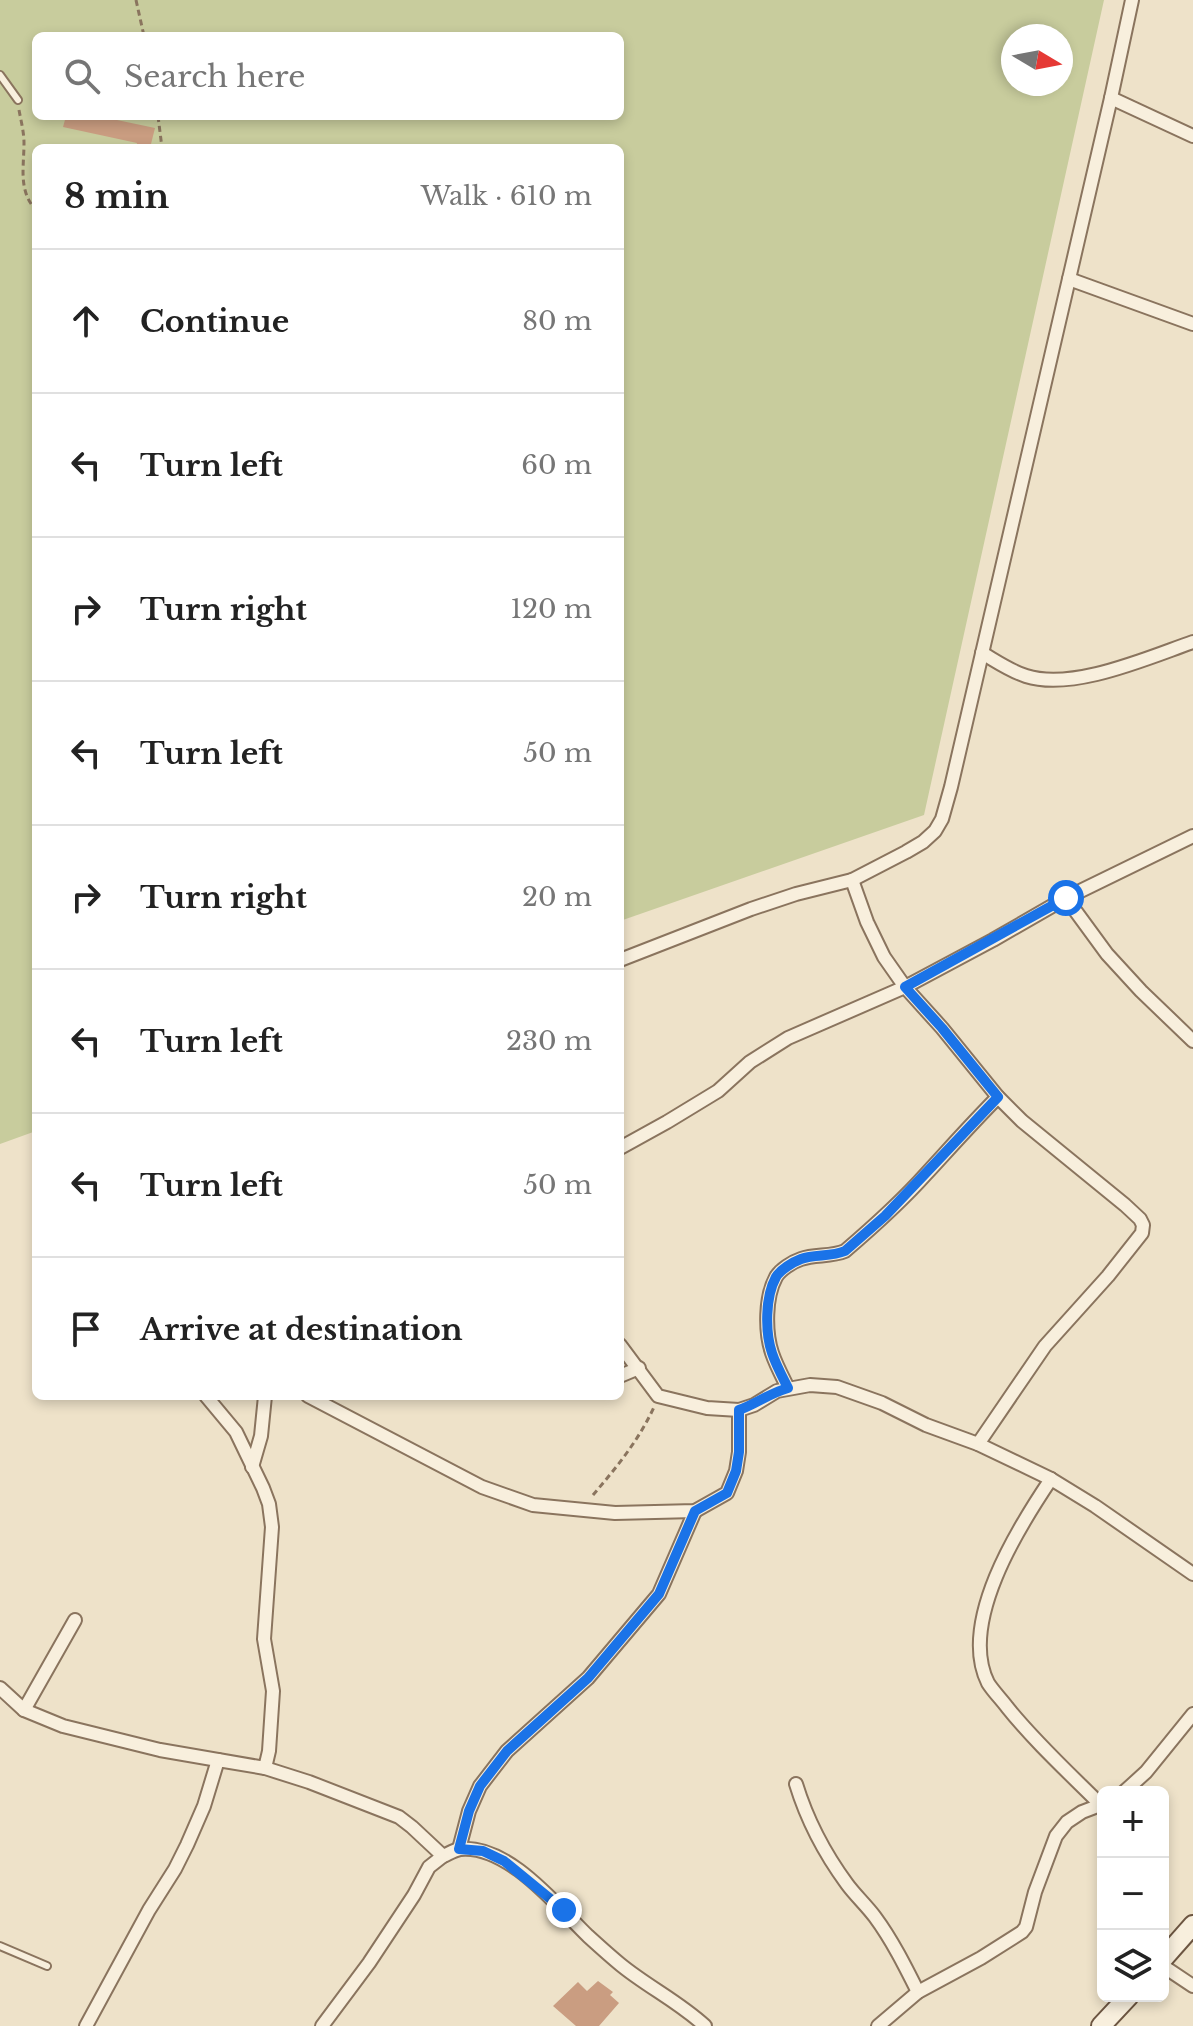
<!DOCTYPE html>
<html lang="en">
<head>
<meta charset="utf-8">
<style>
	:root { --surface:#fff; --page:#f2f2f2; --text:#222; --muted:#767676; --line:#e0e0e0 }
	body { margin:0; font-family:"Libre Baskerville",serif; background:var(--page); color:var(--text) }
	.controls { position:absolute; right:24px; bottom:24px; display:grid; overflow:hidden; border-radius:12px; box-shadow:0 4px 12px #0003 }
	.controls button { width:72px; height:72px; display:grid; place-items:center; padding:0; border:0; border-bottom:2px solid var(--line); background:var(--surface); color:var(--text); font:40px sans-serif }
	.compass { position:absolute; left:1001px; top:24px; width:72px; height:72px; border-radius:50%; background:var(--surface); box-shadow:0 4px 12px #0003; rotate:100deg }
	.stop { position:absolute; width:24px; height:24px; margin:-18px; border:6px solid #1a73e8; border-radius:50%; background:#fff }
	.stop.end { background:#1a73e8; border-color:#fff; box-shadow:0 2px 8px #0008 }
	.list { margin:0; padding:0; list-style:none }
	h2 { display:flex; justify-content:space-between; align-items:center; height:104px; margin:0; padding:0 32px; font-size:34px }
	h2 small { font-size:26px; font-weight:400; color:var(--muted) }
	.list li { display:grid; grid-template-columns:52px 1fr auto; gap:24px; align-items:center; box-sizing:border-box; height:144px; padding:0 32px; border-top:2px solid var(--line) }
	.list b { display:block; font-size:30px; white-space:nowrap }
	.list em { font-size:26px; font-style:normal; color:var(--muted) }
	.icon { flex:none; width:44px; height:44px; fill:none; stroke:currentColor; stroke-width:2; stroke-linecap:round; stroke-linejoin:round }
	.map { position:relative; flex:none; width:1193px; height:2026px; overflow:hidden }
	.search { position:absolute; background:var(--surface); box-shadow:0 4px 12px #0003; left:32px; top:32px; width:592px; height:88px; display:flex; align-items:center; gap:20px; box-sizing:border-box; padding:0 28px; border-radius:12px; color:var(--muted); font-size:30px }
	.panel { position:absolute; background:var(--surface); box-shadow:0 4px 12px #0003; left:32px; top:144px; width:592px; height:1256px; border-radius:12px }
	.map>svg:first-child { display:block }
</style>
</head>
<body>
<div class="map">
<svg width="1193" height="2026" viewBox="0 0 1193 2026">
	<rect width="100%" height="100%" fill="#eee2c9"/>
	<path fill="#c8cc9d" fill-rule="evenodd" d="M0,0H1104L924,815L620,921V148H36V1131L0,1144ZM36,36H620V116H36ZM1013,36H1061V84H1013Z"/>
	<g fill="#ca9d81">
		<polygon points="66,116 98,116 155,128 150,148 136,148 137,143 63,127"/>
		<polygon points="598,1981 613,1992 610,1995 619,2003 599,2026 576,2026 553,2006 578,1982 587,1991"/>
	</g>
	<g fill="none" stroke-linecap="round" stroke-linejoin="round">
		<g stroke="#8a745e" stroke-width="10">
			<g id="lane">
				<polyline points="0,75 18,100"/>
				<polyline points="0,1946 47,1966"/>
			</g>
		</g>
		<g stroke="#8a745e" stroke-width="16">
			<g id="street">
				<polyline points="1111,98 1193,136"/>
				<polyline points="1069,279 1193,324"/>
				<path d="M982,653C996,661 1010,671 1026,676C1073,691 1147,658 1193,642"/>
				<polyline points="852,880 867,922 884,957 905,987 942,1028 998,1097 1022,1121 1125,1205 1140,1219 1143,1225 1142,1233 1108,1276 1045,1346 978,1444"/>
				<polyline points="1066,898 1107,954 1141,991 1193,1041"/>
				<polyline points="620,960 751,909 796,894 852,880 906,852 923,842 935,831 942,819 951,787 1111,98 1132,0"/>
				<polyline points="620,1148 667,1122 718,1091 750,1062 788,1038 905,987 993,940 1066,898 1193,836"/>
				<polyline points="620,1345 658,1396 707,1408 739,1410 754,1405 777,1391 810,1385 837,1387 882,1403 926,1425 978,1444 1051,1479 1095,1506 1193,1574"/>
				<polyline points="620,1376 639,1368"/>
				<path d="M788,1388C782,1376 776,1365 772,1353C765,1332 765,1297 776,1277C780,1270 792,1262 801,1259C815,1254 831,1257 845,1251C873,1227 901,1202 926,1174C950,1148 973,1122 998,1097"/>
				<polyline points="308,1396 482,1487 533,1505 615,1513 695,1511 727,1493 736,1471 739,1452 739,1410"/>
				<polyline points="252,1467 261,1436 265,1396"/>
				<path d="M1051,1479C1018,1528 958,1623 988,1683C993,1691 1001,1699 1007,1707C1035,1742 1069,1773 1101,1805"/>
				<polyline points="0,1688 24,1710 63,1726 160,1750 218,1760"/>
				<polyline points="24,1710 75,1620"/>
				<path d="M265,1768L309,1782L399,1817L412,1827L443,1856C448,1854 454,1850 460,1849C508,1844 557,1906 588,1936C599,1946 610,1956 621,1965C648,1987 679,2002 705,2026"/>
				<path d="M796,1784C807,1820 825,1854 847,1884C855,1895 866,1905 875,1917C892,1940 905,1966 918,1992"/>
				<polyline points="1124,1792 1146,1772 1193,1714"/>
				<polyline points="459,1849 469,1811 480,1786 507,1751 588,1678 659,1594 695,1511"/>
				<polyline points="1163,1966 1193,1986"/>
				<polyline points="86,2026 149,1910 175,1869 187,1845 204,1806 218,1760 265,1768 269,1751 273,1691 264,1639 272,1527 269,1504 263,1488 236,1432 206,1396"/>
				<polyline points="322,2026 369,1963 414,1895 429,1867 443,1856"/>
				<polyline points="878,2026 918,1992 981,1958 1022,1932 1026,1927 1035,1892 1056,1836 1067,1822 1082,1812 1103,1804"/>
			</g>
		</g>
		<g stroke="#6c5541" stroke-width="22">
			<g id="secondary">
				<polyline points="1163,1959 1193,1925"/>
				<polyline points="1101,2026 1129,1996"/>
			</g>
		</g>
		<g stroke="#8a745e" stroke-width="3" stroke-dasharray="6 4" stroke-linecap="butt">
			<polyline points="136,0 144,36"/>
			<path d="M19,110C21,121 24,132 24,143C24,167 18,191 36,210"/>
			<polyline points="158,116 162,148"/>
			<path d="M593,1495C616,1468 639,1440 654,1407"/>
		</g>
		<use href="#lane" stroke="#f8efdd" stroke-width="6"/>
		<use href="#street" stroke="#f8efdd" stroke-width="12"/>
		<use href="#secondary" stroke="#f8efdd" stroke-width="18"/>
	</g>
	<g fill="none" stroke-linecap="round" stroke-linejoin="round">
		<path stroke="#1a73e8" stroke-width="10" d="M564,1910L504,1861L483,1851L459,1849L469,1811L480,1786L507,1751L588,1678L659,1594L695,1511L727,1493L736,1471L739,1452V1410C756,1404 770,1393 788,1388C782,1376 776,1365 772,1353C765,1332 765,1297 776,1277C780,1270 793,1262 801,1259C815,1254 831,1257 845,1251L885,1216L998,1097L942,1028L905,987L1066,898"/>
	</g>
</svg>
<div class="controls">
<button>+</button>
<button>−</button>
<button><svg class="icon" aria-label="layers" viewBox="0 0 24 24"><path d="M12 4l9 5-9 5-9-5zM3 14l9 5 9-5"/></svg></button>
</div>
<svg class="compass" viewBox="-18 -18 36 36"><path d="M0-13l5 13h-10z" fill="#e53935"/><path d="M0 13l5-13h-10z" fill="#767676"/></svg>
<div class="stop" style="left:1066px;top:898px"></div>
<div class="stop end" style="left:564px;top:1910px"></div>
<div class="search"><svg class="icon" aria-label="search" viewBox="0 0 24 24"><circle cx="10" cy="10" r="6"/><path d="M15 15l6 6"/></svg>Search here</div>
<section class="panel">
<h2>8 min<small>Walk · 610 m</small></h2>
<ul class="list">
<li><svg class="icon" aria-label="ahead" viewBox="0 0 24 24"><path d="M12 20V5M6 11l6-6 6 6"/></svg><div><b>Continue</b></div><em>80 m</em></li>
<li><svg class="icon" aria-label="left" viewBox="0 0 24 24"><path d="M17 20v-9H6M10 6l-5 5 5 5"/></svg><div><b>Turn left</b></div><em>60 m</em></li>
<li><svg class="icon" aria-label="right" viewBox="0 0 24 24"><path d="M7 20v-9h11M14 6l5 5-5 5"/></svg><div><b>Turn right</b></div><em>120 m</em></li>
<li><svg class="icon" aria-label="left" viewBox="0 0 24 24"><path d="M17 20v-9H6M10 6l-5 5 5 5"/></svg><div><b>Turn left</b></div><em>50 m</em></li>
<li><svg class="icon" aria-label="right" viewBox="0 0 24 24"><path d="M7 20v-9h11M14 6l5 5-5 5"/></svg><div><b>Turn right</b></div><em>20 m</em></li>
<li><svg class="icon" aria-label="left" viewBox="0 0 24 24"><path d="M17 20v-9H6M10 6l-5 5 5 5"/></svg><div><b>Turn left</b></div><em>230 m</em></li>
<li><svg class="icon" aria-label="left" viewBox="0 0 24 24"><path d="M17 20v-9H6M10 6l-5 5 5 5"/></svg><div><b>Turn left</b></div><em>50 m</em></li>
<li><svg class="icon" aria-label="arrive" viewBox="0 0 24 24"><path d="M6 21V4h12l-3 4 3 4H6"/></svg><div><b>Arrive at destination</b></div></li>
</ul>
</section>
</div>
</body>
</html>
